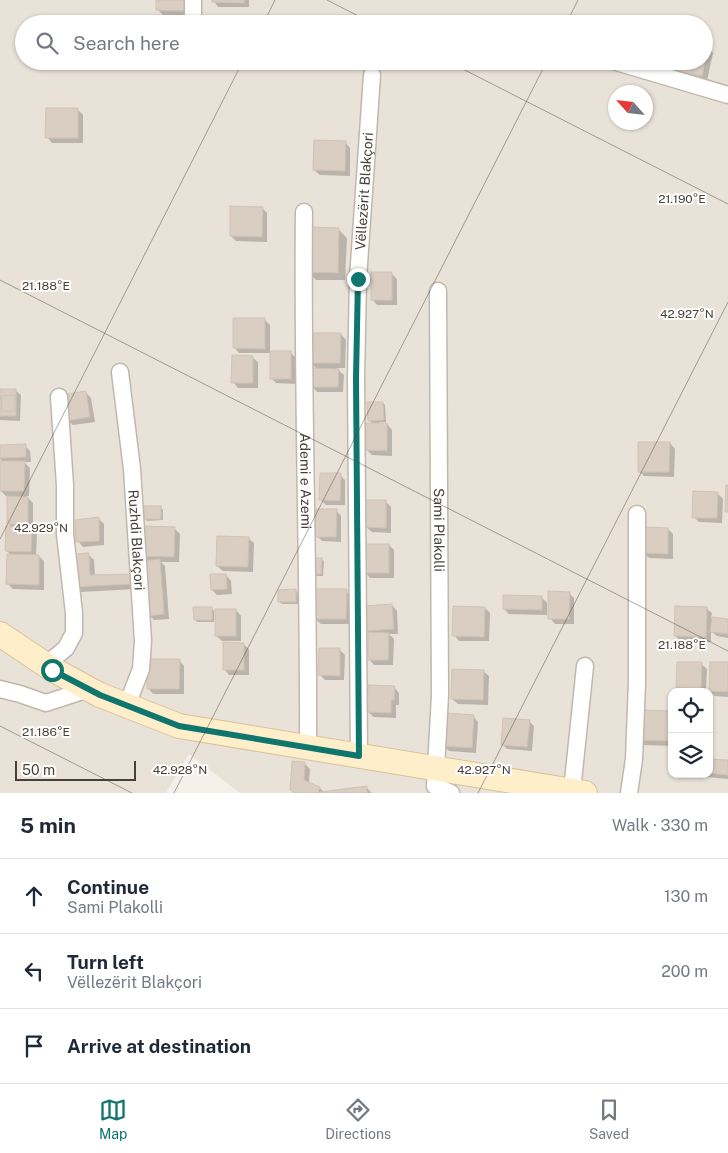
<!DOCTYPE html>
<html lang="en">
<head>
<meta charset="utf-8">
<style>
	:root { --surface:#fff; --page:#f2f2f3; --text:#1f2937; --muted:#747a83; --line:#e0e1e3; --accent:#0f766e }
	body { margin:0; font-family:"Public Sans",sans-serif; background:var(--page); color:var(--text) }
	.controls { position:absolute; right:15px; bottom:15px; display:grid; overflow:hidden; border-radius:10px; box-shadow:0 1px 4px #0004 }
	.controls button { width:45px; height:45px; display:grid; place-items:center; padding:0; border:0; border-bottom:1px solid var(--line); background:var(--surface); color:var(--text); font:25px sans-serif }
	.compass { position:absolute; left:608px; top:85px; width:45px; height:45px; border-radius:50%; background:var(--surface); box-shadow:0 1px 4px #0004; rotate:297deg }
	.scale { position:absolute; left:15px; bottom:12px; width:121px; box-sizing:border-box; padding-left:5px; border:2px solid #494137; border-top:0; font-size:14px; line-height:18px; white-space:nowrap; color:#494137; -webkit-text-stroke:4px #fff; paint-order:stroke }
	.stop { position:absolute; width:15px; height:15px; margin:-11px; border:4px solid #0f766e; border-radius:50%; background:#fff }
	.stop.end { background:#0f766e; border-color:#fff; box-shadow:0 1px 5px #0008 }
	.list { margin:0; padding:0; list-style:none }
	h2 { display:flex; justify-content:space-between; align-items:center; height:65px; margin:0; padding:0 20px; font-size:21px }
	h2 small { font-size:16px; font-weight:400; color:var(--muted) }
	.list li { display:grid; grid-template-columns:32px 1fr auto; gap:15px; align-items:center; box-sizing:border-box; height:75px; padding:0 20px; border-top:1px solid var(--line) }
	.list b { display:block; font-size:19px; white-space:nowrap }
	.list p { margin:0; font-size:16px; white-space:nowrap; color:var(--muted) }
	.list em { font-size:16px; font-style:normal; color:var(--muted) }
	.icon { flex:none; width:28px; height:28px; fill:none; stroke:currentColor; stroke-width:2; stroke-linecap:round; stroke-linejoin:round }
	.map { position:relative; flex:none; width:728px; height:793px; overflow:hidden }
	.search { position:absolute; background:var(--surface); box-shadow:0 1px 4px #0004; left:15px; right:15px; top:15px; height:55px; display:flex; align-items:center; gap:12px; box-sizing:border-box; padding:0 18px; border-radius:28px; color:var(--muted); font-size:19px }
	.sheet { height:290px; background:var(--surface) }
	nav { display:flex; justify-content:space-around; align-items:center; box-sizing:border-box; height:70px; border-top:1px solid var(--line); background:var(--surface); font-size:14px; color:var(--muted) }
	nav a { display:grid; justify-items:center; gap:2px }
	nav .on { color:var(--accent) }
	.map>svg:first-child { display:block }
</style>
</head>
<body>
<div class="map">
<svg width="728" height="793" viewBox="0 0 728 793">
	<rect width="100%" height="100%" fill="#f5f0ea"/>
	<path fill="#e9e2d8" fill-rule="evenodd" d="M0,0H728V793H240L189,754L166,793H0ZM24,24H704V61H24ZM616,92H646V122H616ZM672,692H709V774H672Z"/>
	<g fill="#0003">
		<polygon points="157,0 192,0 192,16 163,15 158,10"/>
		<polygon points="213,0 249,0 249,7 218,7"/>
		<polygon points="708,47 713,53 707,81 677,75 671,69 704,61"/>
		<polygon points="80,61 108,61 108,69 85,68"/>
		<polygon points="128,61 160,61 160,66 132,66"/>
		<polygon points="78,110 83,115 83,143 52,143 47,137"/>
		<polygon points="345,142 350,148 350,176 320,175 314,170"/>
		<polygon points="262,208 267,213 267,242 236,241 231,236"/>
		<polygon points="338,229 347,238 345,280 316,280 307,271"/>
		<polygon points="392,274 397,279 397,305 377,305 372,299"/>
		<polygon points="265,320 270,325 270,352 291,353 296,358 296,384 276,383 271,378 271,353 239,353 234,347"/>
		<polygon points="341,334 346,340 345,368 336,368 344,375 343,392 317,392 312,386 317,369 310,362"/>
		<polygon points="252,357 258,362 258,388 238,388 233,382"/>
		<polygon points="0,390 15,390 21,395 20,421 0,420"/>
		<polygon points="86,393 91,398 95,422 73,425 67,420"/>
		<polygon points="383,403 385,405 386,422 379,422 379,424 387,424 392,430 392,456 372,455 367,450 373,424 369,420"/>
		<polygon points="670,443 675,449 674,477 644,476 639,471"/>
		<polygon points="25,446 30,451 31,462 24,462 30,468 29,496 26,496 33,503 33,530 37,534 36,556 39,556 44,561 44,590 13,589 8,584 12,556 6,550 12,528 8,523 8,496 6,496 0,490 3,462 0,459 0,447"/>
		<polygon points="340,475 345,480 345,505 326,505 321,500"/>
		<polygon points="717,493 723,499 722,523 699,522 694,517"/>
		<polygon points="386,502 391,507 391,533 372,532 366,527"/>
		<polygon points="161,507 163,510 163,520 147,521 144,518"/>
		<polygon points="336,510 341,516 341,542 322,541 317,536"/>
		<polygon points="99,519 104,524 104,545 83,547 78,541"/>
		<polygon points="174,528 180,534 179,562 161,562 165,566 169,619 154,620 149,615 149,562 143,556"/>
		<polygon points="668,529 673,534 673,559 649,558 644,553"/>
		<polygon points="248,538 254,543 253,572 223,571 217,566"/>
		<polygon points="389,545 394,550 394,578 370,578 365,572"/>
		<polygon points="89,555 94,560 95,576 130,575 136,589 81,592 76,586"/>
		<polygon points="321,559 324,561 323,576 314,576 312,574"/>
		<polygon points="226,575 231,581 232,594 217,595 212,590"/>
		<polygon points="296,590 298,593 298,604 282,604 279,602"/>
		<polygon points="346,591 351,596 351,624 321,624 315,619"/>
		<polygon points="569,593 574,598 574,624 555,624 550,618"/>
		<polygon points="542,598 547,603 547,615 509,614 504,609"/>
		<polygon points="392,605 397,611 398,634 389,634 394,639 393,665 374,665 369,659 369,632 367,630"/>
		<polygon points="211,608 214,611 214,622 197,622 195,619"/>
		<polygon points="485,608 490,613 489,641 459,641 454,635"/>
		<polygon points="706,608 712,613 711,618 728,620 728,638 717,636 711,631 711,642 681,641 675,636"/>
		<polygon points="236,610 241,616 241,641 222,641 216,636"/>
		<polygon points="243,644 249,649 249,675 229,675 224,669"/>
		<polygon points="339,649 345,655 344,680 325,680 320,675"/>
		<polygon points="179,660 184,666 184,694 153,694 148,688"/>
		<polygon points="728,663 728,697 715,696 710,691"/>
		<polygon points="701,664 707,669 706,692 682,692 678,688"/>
		<polygon points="483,671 489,676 488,705 458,704 452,699"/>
		<polygon points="394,687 399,693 399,705 396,705 396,718 374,717 368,712"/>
		<polygon points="669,712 672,715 672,746 644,745 638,740"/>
		<polygon points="473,716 478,722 476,753 449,751 443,746"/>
		<polygon points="529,721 534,726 532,751 507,749 502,744"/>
		<polygon points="709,760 728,762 728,779 706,777 703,774 709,774"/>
		<polygon points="304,763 310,769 309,783 320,788 324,792 366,787 372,793 294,793 291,790"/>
	</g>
	<g fill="#dacec2" stroke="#d1c3b2">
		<polygon points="156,0 187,0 187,11 156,10"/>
		<polygon points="212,0 244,0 244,3 212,2"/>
		<polygon points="704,45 708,46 702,76 670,70 672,61 704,61"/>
		<polygon points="79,61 103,61 103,64 79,63"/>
		<polygon points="46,108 78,108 78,138 45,138"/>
		<polygon points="314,140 346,141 345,171 313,170"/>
		<polygon points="230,206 263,207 262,237 230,236"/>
		<polygon points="308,227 339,228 338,273 306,272"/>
		<rect x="371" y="272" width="21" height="28"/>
		<polygon points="233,318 265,318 265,349 233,348"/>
		<polygon points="309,333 341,333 340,363 308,363"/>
		<rect x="270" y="351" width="21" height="28"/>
		<polygon points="232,355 253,356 253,383 231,383"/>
		<polygon points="311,368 339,369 338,387 311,387"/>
		<rect x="0" y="389" width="16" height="27"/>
		<polygon points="86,391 90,417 66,421 62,395"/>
		<polygon points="15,395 15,411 2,411 1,396"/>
		<polygon points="367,402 383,402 384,420 368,421"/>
		<polygon points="366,423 387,423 387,451 366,450"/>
		<polygon points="638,442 670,442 669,472 638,472"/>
		<polygon points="26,444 26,457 0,458 0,445"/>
		<polygon points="0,461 25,461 24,491 0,491"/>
		<polygon points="320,473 341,473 340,501 319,500"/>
		<polygon points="726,485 728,485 728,512 725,512"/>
		<polygon points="693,491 718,492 717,518 692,518"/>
		<polygon points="7,496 28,497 28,524 7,524"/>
		<polygon points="365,500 386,500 386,528 365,527"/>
		<rect x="143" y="506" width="18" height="13"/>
		<polygon points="316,509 337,509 336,537 315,537"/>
		<polygon points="99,517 99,541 76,542 75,520"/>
		<polygon points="6,526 32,527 31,552 5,551"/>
		<polygon points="143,526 175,527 174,557 142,556"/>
		<polygon points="644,527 668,528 668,554 643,553"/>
		<polygon points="217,536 249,537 248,567 216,566"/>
		<rect x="363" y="544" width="26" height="29"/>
		<polygon points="89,553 90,575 131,574 131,584 74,587 73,554"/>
		<polygon points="7,554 39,555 39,585 6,584"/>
		<polygon points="311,558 322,558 321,574 311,574"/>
		<polygon points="160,559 164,614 147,616 144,561"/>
		<polygon points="210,574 226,574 227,589 211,590"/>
		<polygon points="296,589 296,602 278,602 278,590"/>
		<polygon points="314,589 347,589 346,619 314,619"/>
		<polygon points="548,591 570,592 569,619 548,619"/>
		<polygon points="503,595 542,596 542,610 503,609"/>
		<polygon points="392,604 394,629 365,631 364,606"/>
		<polygon points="453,606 485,607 484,637 452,636"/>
		<polygon points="675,606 707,607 706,637 674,636"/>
		<polygon points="193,607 212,607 212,620 194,620"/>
		<rect x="215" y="609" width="21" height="27"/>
		<polygon points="712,617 728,619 728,634 710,632"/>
		<polygon points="368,632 389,633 388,660 368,660"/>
		<polygon points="223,642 244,643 244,670 223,670"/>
		<polygon points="319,648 340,648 340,676 318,675"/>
		<polygon points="147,659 180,659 179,689 147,689"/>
		<polygon points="677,662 702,662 701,689 676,688"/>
		<polygon points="710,662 728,662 728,692 709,691"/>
		<polygon points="452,669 484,670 483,700 451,699"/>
		<polygon points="368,685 395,686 394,700 391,700 391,713 367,712"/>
		<polygon points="638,710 670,711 669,741 637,740"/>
		<polygon points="444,713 474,715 472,748 442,746"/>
		<polygon points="503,718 530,720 527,747 501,745"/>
		<polygon points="709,759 728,760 728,775 709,773"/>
		<polygon points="292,761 305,762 304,780 320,787 318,793 296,793 290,790"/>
		<polygon points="367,786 367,793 320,793 320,792"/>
	</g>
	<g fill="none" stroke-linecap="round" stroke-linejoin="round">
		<g stroke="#c1b8ac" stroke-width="19">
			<g id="street">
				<polyline points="193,0 193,24"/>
				<polyline points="613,61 728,95"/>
				<path id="s1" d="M304,212C302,391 309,570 308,748"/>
				<path id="s2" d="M438,291L440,695L435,786L451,793"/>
				<path id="s3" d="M120,372L132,469L143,641L141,669L127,705"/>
				<polyline points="46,665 66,648 74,633 74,613 65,534 65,485 59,397"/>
				<polyline points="0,689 20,694 46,703 89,689"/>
				<path id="s4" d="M359,756L356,378L358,279L372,75"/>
				<polyline points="572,791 585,666"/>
				<polyline points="629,793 634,759 637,682 637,514"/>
			</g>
		</g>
		<g stroke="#d8c39b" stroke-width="26">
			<polyline id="secondary" points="0,634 52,669 100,695 179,726 585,793"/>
		</g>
		<use href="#street" stroke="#fff" stroke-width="16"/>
		<use href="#secondary" stroke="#ffeeca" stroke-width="24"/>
	</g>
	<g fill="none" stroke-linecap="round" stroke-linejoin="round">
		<polyline stroke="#0f766e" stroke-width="6" points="52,670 100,695 179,726 359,756 356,378 358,279"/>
	</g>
	<path fill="none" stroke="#494137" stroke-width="1" stroke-opacity="0.45" d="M327,0L374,24M263,24L275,0M566,24L578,0M447,61L728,204M0,280L728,651M0,539L243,61M0,726L132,793M174,793L547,61M478,793L728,302"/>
	<g text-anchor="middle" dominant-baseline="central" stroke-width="4" stroke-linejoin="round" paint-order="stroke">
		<g font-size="14" fill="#494137" stroke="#fff">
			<text stroke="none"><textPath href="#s4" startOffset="565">Vëllezërit Blakçori</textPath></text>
			<text stroke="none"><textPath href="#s1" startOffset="269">Ademi e Azemi</textPath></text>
			<text stroke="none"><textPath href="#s2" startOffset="239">Sami Plakolli</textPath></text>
			<text stroke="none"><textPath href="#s3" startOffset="169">Ruzhdi Blakçori</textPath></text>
		</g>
	</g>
	<g font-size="12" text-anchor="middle" fill="#494137" stroke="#fff" stroke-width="4" stroke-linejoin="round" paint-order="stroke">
		<text x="682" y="203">21.190°E</text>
		<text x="46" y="290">21.188°E</text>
		<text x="687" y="318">42.927°N</text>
		<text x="41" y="532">42.929°N</text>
		<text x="682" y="649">21.188°E</text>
		<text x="46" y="736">21.186°E</text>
		<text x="180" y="774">42.928°N</text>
		<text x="484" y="774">42.927°N</text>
	</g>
</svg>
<div class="controls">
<button><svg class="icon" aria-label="locate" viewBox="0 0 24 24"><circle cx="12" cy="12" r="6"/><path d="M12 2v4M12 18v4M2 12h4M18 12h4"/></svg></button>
<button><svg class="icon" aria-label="layers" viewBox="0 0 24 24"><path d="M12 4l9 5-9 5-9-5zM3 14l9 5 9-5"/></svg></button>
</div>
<svg class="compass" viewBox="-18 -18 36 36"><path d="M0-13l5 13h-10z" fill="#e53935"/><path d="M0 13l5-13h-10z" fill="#747a83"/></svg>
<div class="scale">50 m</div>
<div class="stop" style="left:52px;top:670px"></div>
<div class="stop end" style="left:358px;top:279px"></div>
<div class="search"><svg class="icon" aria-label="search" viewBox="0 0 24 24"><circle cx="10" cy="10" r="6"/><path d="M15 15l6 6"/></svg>Search here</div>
</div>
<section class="sheet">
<h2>5 min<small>Walk · 330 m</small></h2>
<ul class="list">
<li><svg class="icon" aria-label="ahead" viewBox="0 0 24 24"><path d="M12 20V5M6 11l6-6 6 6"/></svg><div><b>Continue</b><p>Sami Plakolli</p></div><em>130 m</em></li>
<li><svg class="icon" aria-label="left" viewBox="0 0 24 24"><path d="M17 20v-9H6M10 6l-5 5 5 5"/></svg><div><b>Turn left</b><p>Vëllezërit Blakçori</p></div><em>200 m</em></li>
<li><svg class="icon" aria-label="arrive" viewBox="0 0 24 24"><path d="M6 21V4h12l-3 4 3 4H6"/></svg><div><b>Arrive at destination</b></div></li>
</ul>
</section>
<nav>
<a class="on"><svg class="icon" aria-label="map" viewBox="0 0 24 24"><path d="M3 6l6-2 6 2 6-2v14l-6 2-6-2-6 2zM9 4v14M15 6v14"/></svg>Map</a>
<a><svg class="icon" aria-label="directions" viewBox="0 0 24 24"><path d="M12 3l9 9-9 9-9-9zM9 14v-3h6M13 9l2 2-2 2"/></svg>Directions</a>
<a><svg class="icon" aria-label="saved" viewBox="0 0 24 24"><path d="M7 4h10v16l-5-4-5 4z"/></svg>Saved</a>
</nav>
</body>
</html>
